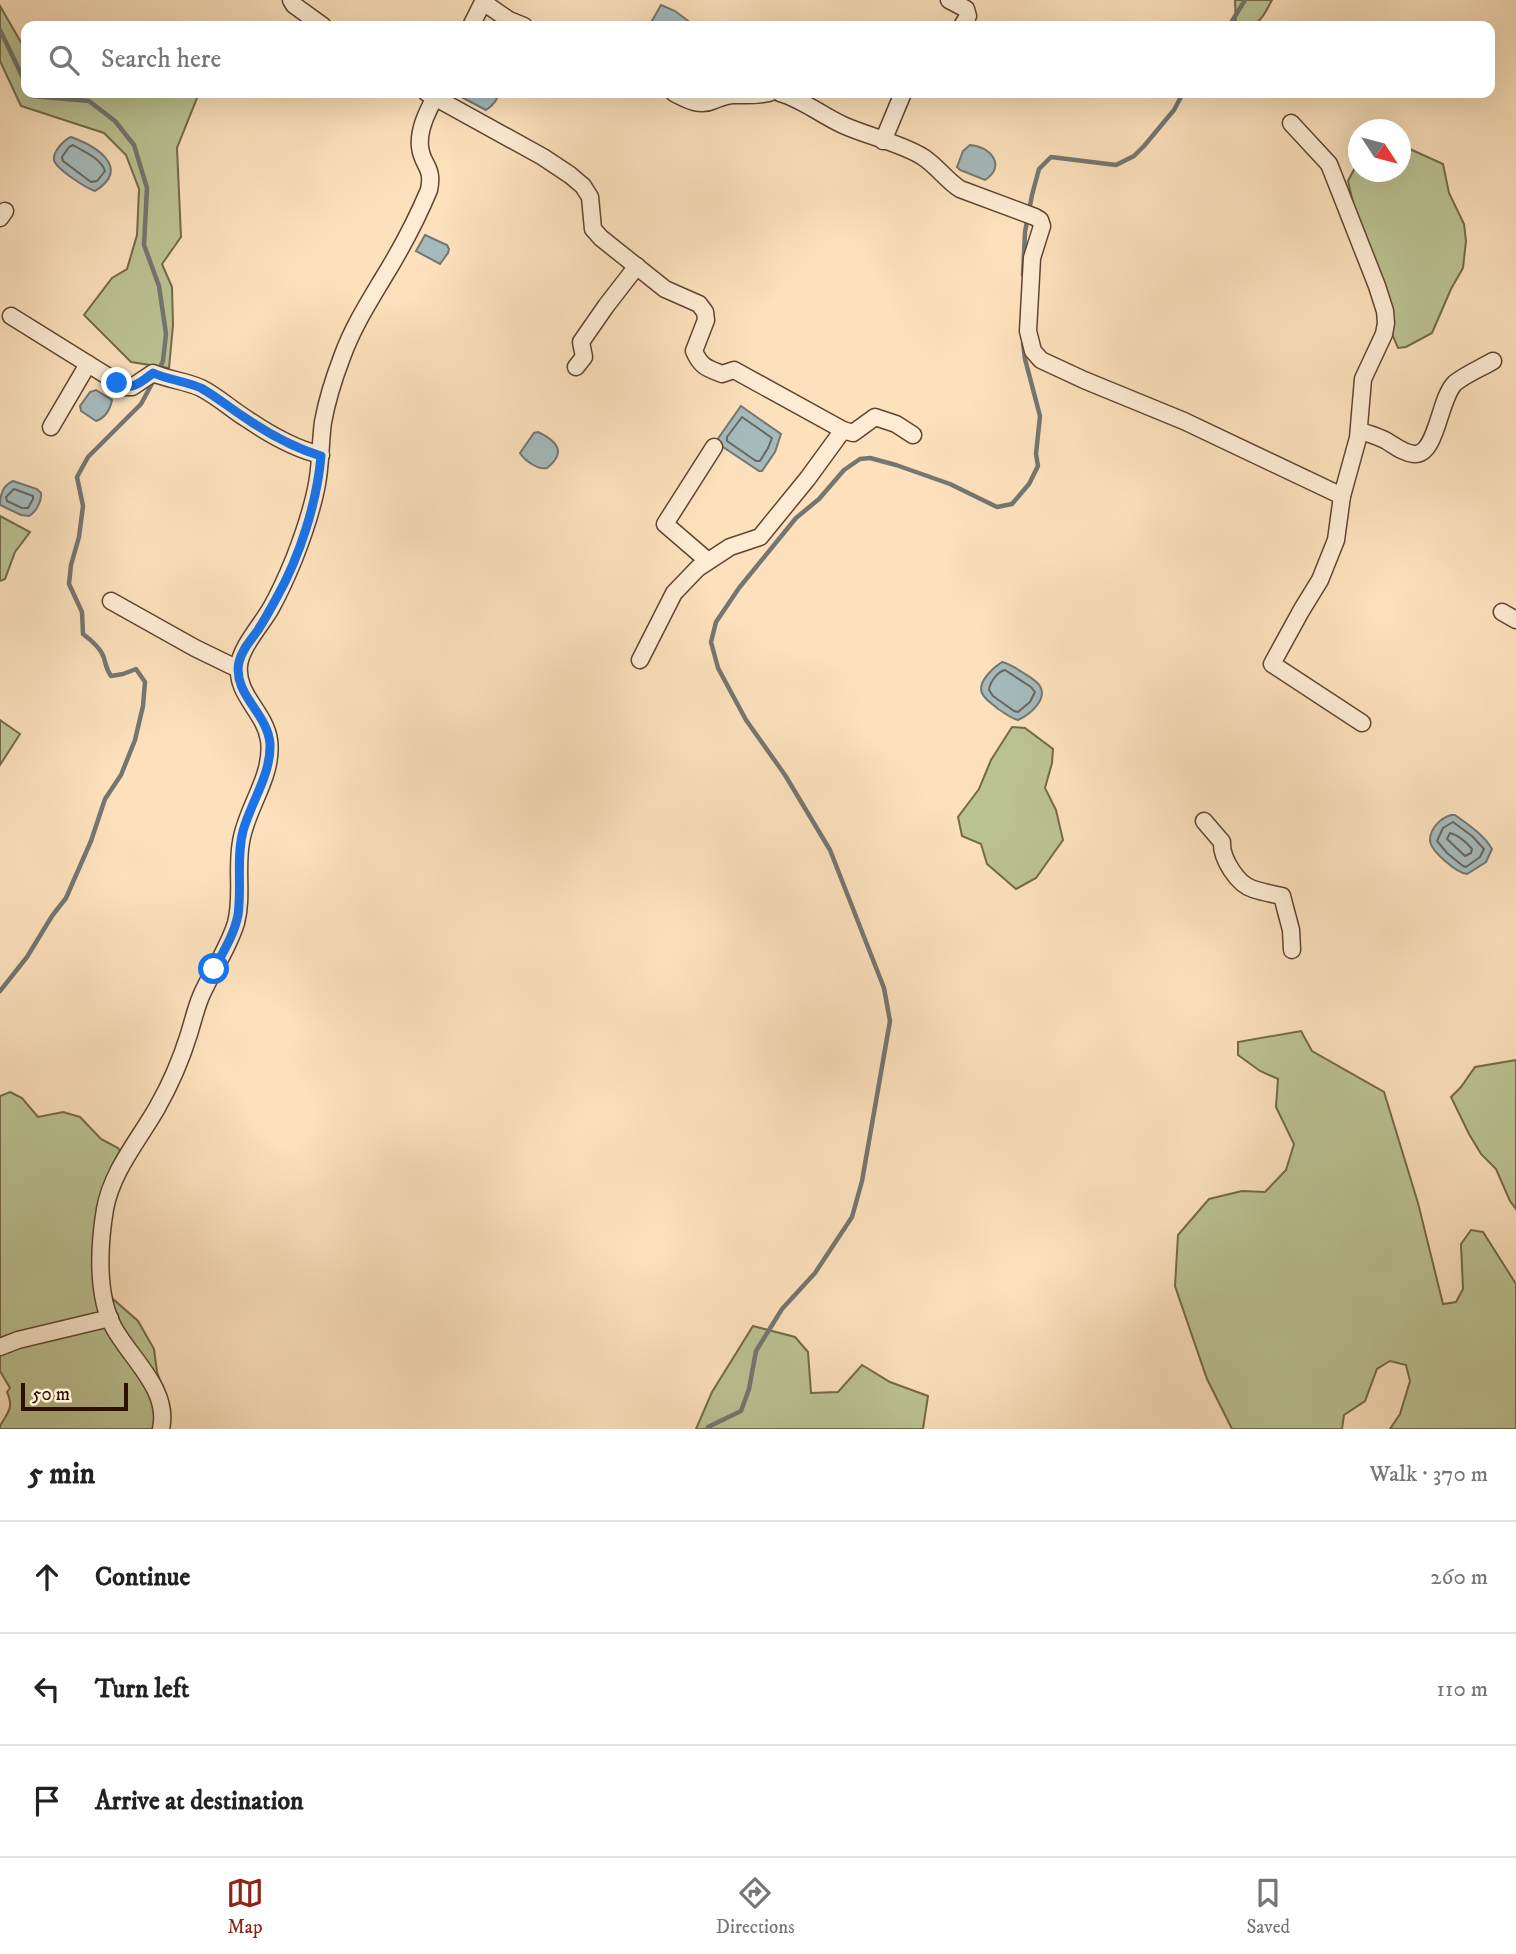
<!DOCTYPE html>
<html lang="en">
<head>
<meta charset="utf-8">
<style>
	:root { --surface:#fff; --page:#f6f6f6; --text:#222; --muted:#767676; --line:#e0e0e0; --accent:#8f2418 }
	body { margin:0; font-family:"IM FELL DW Pica",serif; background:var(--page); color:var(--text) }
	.compass { position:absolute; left:1348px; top:119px; width:63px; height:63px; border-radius:50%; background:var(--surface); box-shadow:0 7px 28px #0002; rotate:126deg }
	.scale { position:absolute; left:21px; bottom:18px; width:107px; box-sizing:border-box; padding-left:7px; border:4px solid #2c1103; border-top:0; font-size:19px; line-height:24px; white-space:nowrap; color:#2c1103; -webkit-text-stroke:5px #fdecd3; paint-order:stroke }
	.stop { position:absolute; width:21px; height:21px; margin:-16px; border:5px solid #1a73e8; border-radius:50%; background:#fff }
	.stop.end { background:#1a73e8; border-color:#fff; box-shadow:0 2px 7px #0008 }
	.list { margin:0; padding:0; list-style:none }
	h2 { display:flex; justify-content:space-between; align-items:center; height:91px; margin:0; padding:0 28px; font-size:30px }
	h2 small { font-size:23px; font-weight:400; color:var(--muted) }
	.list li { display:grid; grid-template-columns:46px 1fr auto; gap:21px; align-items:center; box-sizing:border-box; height:112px; padding:0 28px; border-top:2px solid var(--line) }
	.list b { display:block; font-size:26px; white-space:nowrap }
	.list em { font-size:23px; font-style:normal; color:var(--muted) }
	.icon { flex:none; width:38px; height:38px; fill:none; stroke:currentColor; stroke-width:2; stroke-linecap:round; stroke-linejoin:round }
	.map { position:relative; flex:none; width:1516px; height:1429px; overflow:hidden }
	.search { position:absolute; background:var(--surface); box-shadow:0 7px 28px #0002; left:21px; right:21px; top:21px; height:77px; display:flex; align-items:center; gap:18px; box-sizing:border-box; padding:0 24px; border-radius:14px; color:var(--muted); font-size:26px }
	.sheet { height:427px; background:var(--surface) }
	nav { display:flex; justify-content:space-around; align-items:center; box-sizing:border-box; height:98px; border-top:2px solid var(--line); background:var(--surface); font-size:19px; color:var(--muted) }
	nav a { display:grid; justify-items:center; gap:4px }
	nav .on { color:var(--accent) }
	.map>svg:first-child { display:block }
</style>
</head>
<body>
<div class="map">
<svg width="1516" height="1429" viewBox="0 0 1516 1429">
	<rect width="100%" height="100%" fill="#fce1bc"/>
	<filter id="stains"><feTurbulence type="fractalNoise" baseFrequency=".00286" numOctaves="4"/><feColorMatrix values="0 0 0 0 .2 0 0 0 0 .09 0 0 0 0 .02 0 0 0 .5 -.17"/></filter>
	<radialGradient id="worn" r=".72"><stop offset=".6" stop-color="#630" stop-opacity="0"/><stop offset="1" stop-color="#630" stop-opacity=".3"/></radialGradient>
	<g fill="#bcc393" stroke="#746a4b" stroke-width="2">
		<path d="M1235,0H1272C1261,20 1261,26 1236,26Z"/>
		<polygon points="0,6 26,51 26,93 199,93 177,148 181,237 162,264 172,287 173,325 169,368 131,362 84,315 112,278 127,269 137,235 139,189 126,155 104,133 21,106 0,61"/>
		<polygon points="1401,145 1443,164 1449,193 1464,224 1466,241 1463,268 1451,289 1432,333 1406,347 1398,348 1392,334 1358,224 1348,181 1358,162 1358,172 1400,172"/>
		<polygon points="0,516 30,532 15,552 5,579 0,581"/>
		<polygon points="0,720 20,734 0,765"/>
		<polygon points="1012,727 1025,728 1053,749 1052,763 1045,788 1056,810 1063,840 1036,878 1016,889 987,864 981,844 962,836 958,817 979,789 991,760"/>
		<polygon points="1301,1031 1312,1051 1384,1092 1418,1203 1443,1304 1456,1302 1463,1289 1461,1244 1471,1230 1483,1232 1516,1284 1516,1429 1390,1429 1400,1414 1410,1381 1406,1365 1390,1361 1377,1369 1365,1401 1344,1415 1342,1429 1232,1429 1207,1379 1175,1286 1178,1235 1209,1199 1242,1191 1265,1192 1286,1170 1294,1144 1276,1107 1278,1079 1260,1071 1238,1055 1238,1042"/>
		<polygon points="1516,1060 1516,1209 1510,1201 1496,1169 1481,1154 1469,1134 1451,1097 1461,1087 1475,1067"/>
		<path d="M10,1092L22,1098L38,1117L63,1112L80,1117L101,1139L118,1148L127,1163L111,1210L97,1280L113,1299L138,1321L154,1349L157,1372L166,1396L165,1429H0V1426C8,1412 14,1408 7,1392L10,1388L0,1371V1096Z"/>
		<polygon points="753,1326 795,1337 808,1352 811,1393 838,1392 862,1365 890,1382 928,1396 923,1429 696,1429 712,1392"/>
	</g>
	<g fill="#a5babc" stroke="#757672" stroke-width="2">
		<polygon points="661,5 675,11 695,26 649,26"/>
		<path d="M460,93H498C498,101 492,106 486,110L463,98Z"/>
		<path d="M71,137C96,146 132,168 95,191C86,188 56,169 54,160C53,151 64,140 71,137Z"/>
		<path d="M970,145C990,146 1007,166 985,180L960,170L957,167L963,151Z"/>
		<polygon points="425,235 447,245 449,249 448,253 440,264 416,251"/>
		<path d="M96,390L112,400C110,410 105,418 96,421L81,411L80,406L90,392Z"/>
		<polygon points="741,406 781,434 775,452 762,471 759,471 717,443 717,440"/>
		<path d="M538,432C557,441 567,452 547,468C538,470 525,461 520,453L534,433Z"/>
		<path d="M13,481L37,489L41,493C42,501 36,512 29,516L21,515L0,505C0,495 3,485 13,481Z"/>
		<path d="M1002,662C1010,664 1016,668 1022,672C1028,676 1036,680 1040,686C1048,700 1029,715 1018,720C1010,718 1005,713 998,709C993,704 985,700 982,693C977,682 994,667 1002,662Z"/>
		<path d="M1451,815H1455C1469,825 1484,835 1492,849L1486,862L1467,874C1457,873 1430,851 1430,840C1430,828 1441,818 1451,815Z"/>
	</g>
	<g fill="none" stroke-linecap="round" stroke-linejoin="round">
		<g stroke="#686660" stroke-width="2">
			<path d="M73,145C84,152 101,158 105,171L97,181L91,182L63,161L62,157L69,147Z"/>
			<polygon points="742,417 772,438 768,448 760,461 756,461 727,441 727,437"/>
			<polygon points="14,489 33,496 33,499 28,508 22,508 7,501 6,497"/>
			<path d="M1005,670L1031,687L1035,692L1030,702L1018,712L1014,711L993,696L989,690C990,682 997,672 1005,670Z"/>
			<polygon points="1453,822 1472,836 1484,849 1480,857 1466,867 1463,866 1447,853 1437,841 1443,828"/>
			<path d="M1450,833C1458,835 1467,843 1472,849L1471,853L1465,856L1447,839Z"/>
		</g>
		<g stroke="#757672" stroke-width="4.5">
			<polyline points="1229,26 1245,0"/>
			<polyline points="0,30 26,84"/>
			<polyline points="31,93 32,96 89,101 115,121 134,145 147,188 144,245 159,286 166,334 163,361 159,370"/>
			<polyline points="1023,275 1025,232 1032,195 1039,169 1051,157 1116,165 1134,156 1144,146 1174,110 1183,93"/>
			<path d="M0,991L27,957L52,916L66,898L91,841L105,799L121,775L135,740L143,706L145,682L136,669L123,674L111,676C106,669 106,665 104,658C101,648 91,640 83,634L82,612L69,584L71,565L79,537L83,506L77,477L88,457L141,404L155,378"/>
			<polyline points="708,1429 708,1427 741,1411 749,1389 756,1351 782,1309 815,1273 852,1217 862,1181 890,1021 884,988 830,850 785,775 746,720 718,668 711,642 716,622 739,588 796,518 819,499 844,470 860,459 870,458 896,465 950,484 997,507 1012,504 1029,484 1038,466 1036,454 1040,416 1025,359 1023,343"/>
		</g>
		<g stroke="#604531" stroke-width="19">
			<g id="minor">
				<polyline points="291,0 294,5 323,26"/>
				<polyline points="949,0 966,9 968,16 962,26"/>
				<polyline points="483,2 509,20 524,26"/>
				<polyline points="471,26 484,0"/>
				<path d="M427,93L543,157L570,175L583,186L590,197L593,229L601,238L665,289L699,304L705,312L706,320L694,351C701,367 707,368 722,374L734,370L843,430"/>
				<path d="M674,93C686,99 699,107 712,101C720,98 726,95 734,95C749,95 754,96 769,93"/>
				<path d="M780,93C802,99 821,115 843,125C867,136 901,143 923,157C937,166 946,180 960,189L1035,217L1040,220L1042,226L1032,258L1028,331L1033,351L1041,360L1084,380L1184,421L1342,496"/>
				<polyline points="1291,123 1329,164 1377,286 1385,311 1386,323 1384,334 1363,379 1358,438 1342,496 1336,540 1320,580 1301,611 1272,664 1362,723"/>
				<polyline points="883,141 903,93"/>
				<polyline points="0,218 5,211"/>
				<path d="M11,316L125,387H132L153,373C169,380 186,381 201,388C217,396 231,409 247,419C269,434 295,449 321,455"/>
				<polyline points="576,367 584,357 581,342 606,306 637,266"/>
				<polyline points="51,427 88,364"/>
				<path d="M1359,431C1368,433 1376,436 1385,440C1394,445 1403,453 1414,454C1437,456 1439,398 1455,383C1466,374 1481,368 1493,361"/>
				<polyline points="708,561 665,524 714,447"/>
				<polyline points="111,601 195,648 232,666 238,667"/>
				<polyline points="1502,612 1516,620"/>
				<polyline points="640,660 674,593 698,568 730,547 760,537 808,478 843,430 853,433 875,417 896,424 913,435"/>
				<path d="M1204,821L1222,842C1221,858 1237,884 1253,889C1262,892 1272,894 1282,896L1291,930L1292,950"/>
				<polyline points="0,1347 18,1340 110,1318"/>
				<path d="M161,1429C170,1390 131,1359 114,1328C96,1296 99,1245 105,1209C112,1171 138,1141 157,1108C170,1085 181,1060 189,1034C193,1021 196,1008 201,996C212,971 228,949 236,923C243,896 236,869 241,842C246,808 274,776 269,740C265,712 236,695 239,666C240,648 262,624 271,608C280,592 287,576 294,559C303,536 311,513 316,489C321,467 320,444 323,422C327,400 334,378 342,357C352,329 367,305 382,280C400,251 416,221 429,190C434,166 422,166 420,147C418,128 429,109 437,93"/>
			</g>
		</g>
		<use href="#minor" stroke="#fdecd3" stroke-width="16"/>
	</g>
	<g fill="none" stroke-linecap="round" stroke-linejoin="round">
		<path stroke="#1a73e8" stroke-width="9" d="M117,383C132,391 140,383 153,373C169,380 185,381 201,388C217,397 231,409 247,419C269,434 295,448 321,456C317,502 300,556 277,597C271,608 265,619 258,630C251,640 242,649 239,662C232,694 268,713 270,744C271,775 251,802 243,831C236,858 242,887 238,915C234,935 223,952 214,969"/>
	</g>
	<rect width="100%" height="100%" filter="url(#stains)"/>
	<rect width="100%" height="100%" fill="url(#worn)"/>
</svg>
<svg class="compass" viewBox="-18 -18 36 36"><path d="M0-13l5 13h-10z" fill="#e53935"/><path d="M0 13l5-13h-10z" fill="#767676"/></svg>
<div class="scale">50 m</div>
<div class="stop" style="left:214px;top:969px"></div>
<div class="stop end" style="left:117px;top:383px"></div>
<div class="search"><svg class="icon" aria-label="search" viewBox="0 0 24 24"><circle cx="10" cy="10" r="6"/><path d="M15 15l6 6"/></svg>Search here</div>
</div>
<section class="sheet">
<h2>5 min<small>Walk · 370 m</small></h2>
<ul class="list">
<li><svg class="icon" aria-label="ahead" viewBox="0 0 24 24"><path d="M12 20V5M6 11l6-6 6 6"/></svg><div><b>Continue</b></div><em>260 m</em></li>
<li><svg class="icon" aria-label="left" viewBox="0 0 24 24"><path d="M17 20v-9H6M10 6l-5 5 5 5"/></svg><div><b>Turn left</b></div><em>110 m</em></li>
<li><svg class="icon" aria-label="arrive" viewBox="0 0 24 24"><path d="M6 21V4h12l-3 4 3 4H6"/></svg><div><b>Arrive at destination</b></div></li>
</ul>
</section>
<nav>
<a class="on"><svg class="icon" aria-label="map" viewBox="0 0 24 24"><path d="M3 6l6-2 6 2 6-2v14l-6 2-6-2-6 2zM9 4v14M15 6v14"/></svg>Map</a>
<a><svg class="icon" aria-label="directions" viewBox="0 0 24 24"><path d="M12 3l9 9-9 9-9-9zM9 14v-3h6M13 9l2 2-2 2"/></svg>Directions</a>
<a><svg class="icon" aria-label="saved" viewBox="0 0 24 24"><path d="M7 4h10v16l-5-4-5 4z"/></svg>Saved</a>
</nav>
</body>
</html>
